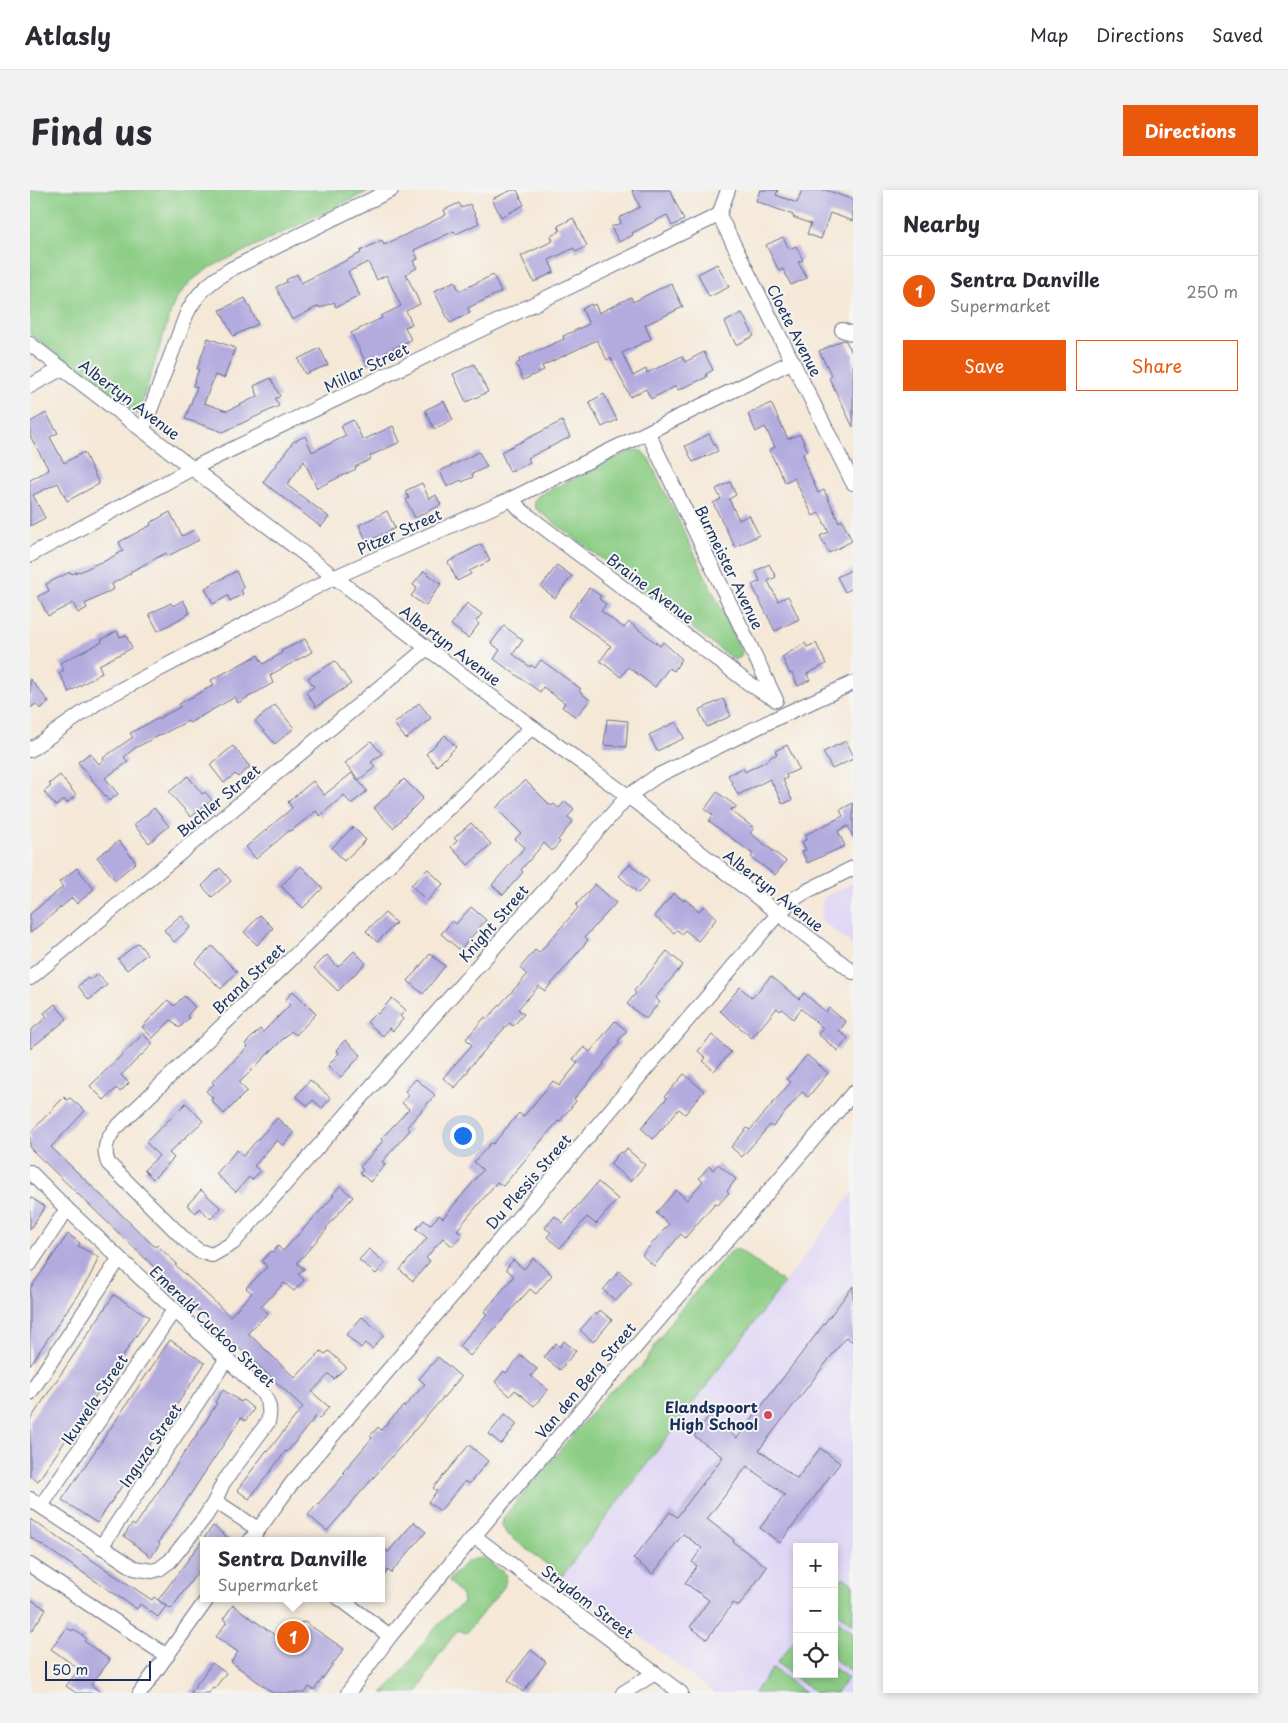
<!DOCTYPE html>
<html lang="en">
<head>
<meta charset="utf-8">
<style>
	:root { --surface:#fff; --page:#f2f2f3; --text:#2b2b33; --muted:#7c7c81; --line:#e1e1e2; --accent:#ea580c }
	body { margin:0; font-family:"Playpen Sans",sans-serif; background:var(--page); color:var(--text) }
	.controls { position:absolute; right:15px; bottom:15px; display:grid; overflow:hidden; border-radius:0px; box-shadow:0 2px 8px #0003 }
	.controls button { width:45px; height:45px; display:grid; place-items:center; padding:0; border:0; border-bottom:1px solid var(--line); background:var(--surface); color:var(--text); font:25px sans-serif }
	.scale { position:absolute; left:15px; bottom:12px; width:106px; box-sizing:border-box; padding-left:5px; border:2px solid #1b2f5e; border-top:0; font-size:14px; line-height:18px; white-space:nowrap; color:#1b2f5e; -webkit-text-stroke:4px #f6f6f2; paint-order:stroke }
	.you { position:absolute; left:432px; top:945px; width:18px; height:18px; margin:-12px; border:4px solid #fff; border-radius:50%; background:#1a73e8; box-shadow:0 0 0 8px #1a73e833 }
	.badge { display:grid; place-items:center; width:32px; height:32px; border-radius:50%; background:var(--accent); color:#fff; font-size:16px; font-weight:700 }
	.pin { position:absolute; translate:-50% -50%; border:2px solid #fff; box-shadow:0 1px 5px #0006 }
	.popup { position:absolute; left:170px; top:1347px; width:185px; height:65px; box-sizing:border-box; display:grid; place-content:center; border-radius:0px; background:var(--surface); filter:drop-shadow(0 1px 4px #0005); font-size:16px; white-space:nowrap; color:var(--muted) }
	.popup b { font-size:19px; color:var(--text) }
	.popup::after { content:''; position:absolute; left:50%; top:100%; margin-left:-10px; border:10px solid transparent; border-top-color:var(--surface) }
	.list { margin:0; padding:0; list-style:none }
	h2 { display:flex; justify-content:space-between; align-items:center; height:65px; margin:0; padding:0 20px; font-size:21px }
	h2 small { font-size:16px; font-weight:400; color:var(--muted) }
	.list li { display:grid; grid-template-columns:32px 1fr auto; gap:15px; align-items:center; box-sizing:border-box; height:70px; padding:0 20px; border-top:1px solid var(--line) }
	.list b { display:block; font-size:19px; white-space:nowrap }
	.list p { margin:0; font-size:16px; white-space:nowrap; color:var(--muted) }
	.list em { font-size:16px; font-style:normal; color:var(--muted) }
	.actions { display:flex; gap:10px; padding:15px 20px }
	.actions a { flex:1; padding:11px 0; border:1px solid var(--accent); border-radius:0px; text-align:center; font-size:18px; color:var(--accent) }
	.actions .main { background:var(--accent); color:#fff }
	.icon { flex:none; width:28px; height:28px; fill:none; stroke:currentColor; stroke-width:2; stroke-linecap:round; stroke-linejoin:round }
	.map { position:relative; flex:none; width:823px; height:1503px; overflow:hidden; border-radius:0px }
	header { display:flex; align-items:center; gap:30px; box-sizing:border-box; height:70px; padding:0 25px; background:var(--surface); border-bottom:1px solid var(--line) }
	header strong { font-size:24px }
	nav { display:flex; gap:28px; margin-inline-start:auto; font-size:18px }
	.intro { display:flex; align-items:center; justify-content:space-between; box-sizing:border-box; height:120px; padding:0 30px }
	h1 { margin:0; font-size:35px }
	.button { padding:12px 22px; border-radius:0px; background:var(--accent); color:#fff; font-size:18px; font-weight:700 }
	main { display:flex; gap:30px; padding:0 30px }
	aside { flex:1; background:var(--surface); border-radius:0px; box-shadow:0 2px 8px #0003 }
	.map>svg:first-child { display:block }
</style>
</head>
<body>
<header>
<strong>Atlasly</strong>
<nav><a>Map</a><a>Directions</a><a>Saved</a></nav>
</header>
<div class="intro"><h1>Find us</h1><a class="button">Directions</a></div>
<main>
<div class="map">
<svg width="823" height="1503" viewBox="0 0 823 1503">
	<rect width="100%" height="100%" fill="#f6f6f2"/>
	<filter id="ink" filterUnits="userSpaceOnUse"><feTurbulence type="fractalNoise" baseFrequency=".02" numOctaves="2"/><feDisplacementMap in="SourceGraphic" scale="10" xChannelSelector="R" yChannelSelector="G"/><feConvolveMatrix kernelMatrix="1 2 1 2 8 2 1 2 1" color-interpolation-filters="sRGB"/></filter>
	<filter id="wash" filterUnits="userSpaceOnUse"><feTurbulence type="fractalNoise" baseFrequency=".0096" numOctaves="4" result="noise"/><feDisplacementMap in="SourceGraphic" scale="20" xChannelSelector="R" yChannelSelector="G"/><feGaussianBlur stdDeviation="1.12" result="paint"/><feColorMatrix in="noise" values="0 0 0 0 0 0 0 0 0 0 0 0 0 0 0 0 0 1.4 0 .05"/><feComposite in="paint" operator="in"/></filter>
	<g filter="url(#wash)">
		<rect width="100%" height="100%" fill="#f5e8d7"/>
		<g fill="#dfd5f5" fill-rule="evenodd">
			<polygon points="823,693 823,755 791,730 793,708"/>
			<path d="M823,1002V1503H684L532,1386ZM767,1357H804V1484H767Z"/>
		</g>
		<g fill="#8ccd85" stroke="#547e72">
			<polygon points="0,0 341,0 179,78 161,91 148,106 143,115 108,225 0,144"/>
			<path d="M602,260L612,261L619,269L712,462C711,467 709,469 704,470L505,318L504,311L509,305Z"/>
			<polygon points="706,1059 711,1061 754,1093 532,1386 476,1343 472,1336 473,1328 577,1204 612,1176 643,1128 699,1063"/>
			<path d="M449,1368L455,1369L477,1385L474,1397L436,1443L428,1440L408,1466L387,1503H352C372,1486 385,1463 401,1443C411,1431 421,1422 433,1413L432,1406L419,1391C428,1380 434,1370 449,1368Z"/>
			<polygon points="813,1387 823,1394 823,1434 804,1420 804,1399"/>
			<polygon points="804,1429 823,1443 822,1482 804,1469"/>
			<polygon points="766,1448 767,1484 804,1484 804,1478 818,1488 806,1503 786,1503 747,1473"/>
			<polygon points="743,1478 775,1503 724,1503"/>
		</g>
		<g id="blocks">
			<g fill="#b3abde">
				<polygon points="482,0 487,0 494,15 471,27 462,9"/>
				<polygon points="602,0 640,0 654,30 642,36 637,25 602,43 603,45 589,52 581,37 591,33 589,28 610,17"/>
				<polygon points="730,0 748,0 746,5 767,13 772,0 796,0 823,10 823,31 800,23 791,49 777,44 781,34 763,27 763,25 726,11"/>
				<polygon points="429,13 432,18 440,14 449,33 426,44 424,41 384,60 388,69 383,71 387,78 376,84 390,114 376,121 382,134 375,137 381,150 356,162 358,165 337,175 321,143 352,128 351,126 371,116 356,85 347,90 338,72 318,82 330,106 306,117 304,112 290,118 289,116 262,130 246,97 257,92 256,90 267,84 271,93 331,63 330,61 352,50 354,55 416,25 414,20"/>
				<polygon points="543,28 557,56 546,62 544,58 519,70 524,82 504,92 491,66 523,51 521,46 530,41 528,36"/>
				<polygon points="753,47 759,59 766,56 773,70 768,72 777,88 761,95 753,79 749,81 736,55"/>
				<polygon points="687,74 699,97 679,107 668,84"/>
				<polygon points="463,85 471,102 438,118 440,123 420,133 404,101 425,91 429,101"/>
				<polygon points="641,93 653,117 615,135 621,149 592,163 603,186 616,179 617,183 652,166 655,172 674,162 683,180 676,184 677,187 648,200 646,196 621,209 616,199 600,207 581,168 577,170 567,150 512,176 514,180 493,190 486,174 490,172 489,169 534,149 533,146 559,134 552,119 561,114 562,116 565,114 569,123 601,107 603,112"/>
				<polygon points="215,108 228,134 203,146 190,120"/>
				<polygon points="712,123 724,146 706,155 695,132"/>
				<polygon points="178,148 205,158 194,188 185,185 174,213 197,221 228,206 224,196 241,188 250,206 245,209 249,216 193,242 155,229 167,197 163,196 169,179 167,179"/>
				<polygon points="813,150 816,151 823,165 823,237 799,188 802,186 789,161"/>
				<polygon points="290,158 298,175 275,184 268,169"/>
				<polygon points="444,174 458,202 436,212 423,184"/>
				<polygon points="574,204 587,230 572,237 559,212"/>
				<polygon points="414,211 423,230 404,239 395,220"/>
				<polygon points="741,213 758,249 770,244 778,261 773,264 776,272 775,273 788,303 794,300 809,332 812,330 822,351 799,363 790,346 799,342 789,323 783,326 764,288 755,292 739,260 745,257 735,237 726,242 718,224"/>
				<polygon points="16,223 28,243 20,247 34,273 54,262 69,294 37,311 28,293 3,305 15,328 0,336 0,290 19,280 0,246 0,232"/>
				<polygon points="323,230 333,250 363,236 370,252 340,266 341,269 325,277 326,279 287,298 274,271 257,295 299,327 291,337 233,292 263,252 275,246 282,262 316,246 311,236"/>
				<polygon points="532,231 540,247 498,268 500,272 480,282 471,262"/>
				<polygon points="679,244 688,261 663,272 655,256"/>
				<polygon points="449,262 457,277 442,284 443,287 432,292 431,290 417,297 410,281"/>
				<polygon points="700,292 706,305 699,309 709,330 719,325 729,345 705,357 683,313 691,309 686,299"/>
				<polygon points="392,293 399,309 406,305 411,315 385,328 376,310 379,308 375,301"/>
				<polygon points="357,321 365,338 337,352 329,335"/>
				<polygon points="140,322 152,346 164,340 169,350 138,366 136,363 100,382 101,383 82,394 84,399 55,414 57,418 48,423 43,413 18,426 8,406 19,401 16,394 40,382 42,384 49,381 50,382 70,372 71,373 93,361 89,352 121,335 120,333"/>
				<polygon points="451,354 460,371 439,381 441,384 427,391 418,372"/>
				<polygon points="739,374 746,387 738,391 748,411 758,406 769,429 745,441 722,395 730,391 726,381"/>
				<polygon points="527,375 542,386 525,408 511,397"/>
				<polygon points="823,379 823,398 815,402 807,387"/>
				<polygon points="206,381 214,398 211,400 213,404 200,411 198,406 183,414 175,398"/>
				<polygon points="394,381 411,394 395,416 381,406 387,398 383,395"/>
				<polygon points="559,398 571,406 569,409 576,414 571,421 594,438 599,432 630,456 633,452 652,469 644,481 639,478 625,497 598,477 591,487 570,471 581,456 538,426"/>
				<polygon points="153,410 160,423 128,441 119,424 141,413 143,416"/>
				<polygon points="437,413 452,424 446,431 449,434 438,448 421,435"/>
				<polygon points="474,436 493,450 483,464 500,477 501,475 505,478 511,470 551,499 549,501 560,510 546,527 532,517 535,513 513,497 510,502 464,469 470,460 461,453"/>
				<polygon points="87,441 90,447 96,445 102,458 69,475 72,483 39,502 29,483 34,480 30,473 72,452 71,450"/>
				<polygon points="275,449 282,462 242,484 240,486 243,493 208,513 205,507 159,533 158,531 105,558 94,567 98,572 75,588 88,604 79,611 48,572 60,563 69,574 74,570 73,568 103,547 100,543 150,517 149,514 184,495 181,490 228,465 233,474 252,463 251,461"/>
				<polygon points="775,453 777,457 786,453 796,474 777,484 780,490 768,496 762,483 760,484 752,467"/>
				<polygon points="305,471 321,494 286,517 276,502 284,497 278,488"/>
				<polygon points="0,489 19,512 10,519 6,514 0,518"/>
				<polygon points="693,509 701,526 677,537 669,520"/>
				<polygon points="389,513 401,528 376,549 364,534"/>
				<polygon points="245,515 264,538 245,554 225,531"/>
				<polygon points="577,529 598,531 596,557 574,555"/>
				<polygon points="646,532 654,548 627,561 619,545"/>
				<polygon points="415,545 426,557 407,576 396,564"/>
				<polygon points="341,551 352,564 341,572 345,577 329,590 315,573"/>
				<polygon points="816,551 823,565 823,569 802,579 793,562"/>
				<polygon points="757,555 769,579 756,585 757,588 753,590 762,610 753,614 740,589 708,605 698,585 713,578 715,582 740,569 739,568 747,564 745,561"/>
				<polygon points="203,556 220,577 208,587 205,584 194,593 180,575"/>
				<polygon points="322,583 337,601 321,614 314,605 290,626 286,621 261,641 260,640 226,669 216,657 262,618 258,612 283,591 294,605"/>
				<polygon points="30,585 46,605 37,613 34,609 26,616 14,602 21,596 19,594"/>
				<polygon points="158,586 172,604 175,602 182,610 161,627 139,602"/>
				<polygon points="374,589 393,608 363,638 344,618"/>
				<polygon points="495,590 521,616 524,614 529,618 535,611 544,619 538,627 543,631 528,650 530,652 522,661 514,653 491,680 493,682 473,705 462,695 495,657 485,649 491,643 466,618"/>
				<polygon points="687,602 707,617 700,620 724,638 720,643 756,671 745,685 721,667 723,664 679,631 683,625 675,619"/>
				<polygon points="823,613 823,647 818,636 808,641 815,656 777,673 772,661 776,660 772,652 777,649 775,645 813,626 810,620"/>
				<polygon points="124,618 139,636 119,653 104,635"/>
				<polygon points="441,633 461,654 438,675 421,657 427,651 424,648"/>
				<polygon points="323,637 336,650 314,671 302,658"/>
				<polygon points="89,651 106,672 85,690 67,667"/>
				<polygon points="600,674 619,691 608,703 589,686"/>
				<polygon points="271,676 293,698 273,718 251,696"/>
				<polygon points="47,678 64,699 47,714 42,708 0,743 0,724 33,697 29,692"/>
				<polygon points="190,678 201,691 182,707 172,696"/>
				<polygon points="398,679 413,694 397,711 381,695"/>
				<polygon points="565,694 586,713 555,747 558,750 531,783 515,801 509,796 488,819 494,824 483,836 479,833 438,879 439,880 425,898 413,888 442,855 436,849 455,827 457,829 497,785 490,778 505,760 509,763 548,718 546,715"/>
				<polygon points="644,703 654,711 655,709 669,721 674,716 687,728 668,751 655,740 652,744 647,740 644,743 624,726"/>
				<polygon points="441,717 456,730 430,760 411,744 422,731 426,734"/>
				<polygon points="355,723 366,733 347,752 336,741"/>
				<polygon points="151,725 161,737 144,752 134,740"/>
				<polygon points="230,725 243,738 227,755 214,742"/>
				<polygon points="108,753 117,764 97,780 88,769"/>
				<polygon points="182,756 207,782 191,799 165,773"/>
				<polygon points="324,761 336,773 308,801 284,778 297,765 308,777"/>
				<polygon points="637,761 653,775 625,808 630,812 616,829 597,814 606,803 604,801"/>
				<polygon points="400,764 415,776 393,804 378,791"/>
				<polygon points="68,784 77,795 59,810 48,796 58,788 60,790"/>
				<polygon points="741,786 769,809 774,803 796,822 799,818 816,832 809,841 818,848 808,861 788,844 793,838 771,819 763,829 752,819 750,821 747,818 722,848 690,821 710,797 722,808"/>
				<polygon points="263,801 286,824 266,845 261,841 209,893 217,901 194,924 181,910 183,908 176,901 184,894 182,892 218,857 215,854 230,839 233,842 260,815 255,810"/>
				<polygon points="154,806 165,817 157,826 159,828 149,838 141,830 123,848 112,837 138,810 144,816"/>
				<polygon points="362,808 376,820 370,826 373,829 363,841 359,838 353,846 337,832 346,823 348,824"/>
				<polygon points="25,814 37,829 0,859 0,841 17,827 14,823"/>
				<polygon points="585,831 597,841 588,851 590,853 573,873 574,874 544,909 546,911 530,931 529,930 473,996 467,992 427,1040 432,1045 422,1056 413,1048 396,1068 400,1071 383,1091 370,1080 397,1048 386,1039 394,1030 400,1035 409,1025 413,1028 453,980 444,972 461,953 463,954 489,923 493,927 523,891 529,896 548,873 543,869 554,857 560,862"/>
				<polygon points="113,844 123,854 91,885 99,893 90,902 87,898 74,910 60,896"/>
				<polygon points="682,845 701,862 684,881 673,871 676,868 668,861"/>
				<polygon points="315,850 331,865 311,887 298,876 309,863 306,860"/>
				<polygon points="777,865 798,883 778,907 772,902 743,937 740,935 712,967 701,957 717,938 720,940 761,892 757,889"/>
				<polygon points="654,884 674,901 655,924 649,919 623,949 611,938 637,908 635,906"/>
				<polygon points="386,889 405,905 377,937 380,940 352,972 355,975 340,992 330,983 333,980 330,977 353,951 351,949 379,919 372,913 379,905 375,901"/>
				<polygon points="280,890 301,908 292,918 283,910 278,916 266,906"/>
				<polygon points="34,907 37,910 40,908 55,921 21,957 125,1057 127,1055 147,1074 145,1075 200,1126 222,1103 216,1098 237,1077 232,1071 241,1061 243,1062 248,1056 253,1061 304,1006 302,1005 310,996 323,1007 296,1038 297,1039 267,1073 274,1079 268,1084 274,1090 264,1101 254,1093 231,1117 238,1123 218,1143 265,1188 291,1161 295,1164 299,1161 316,1177 304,1189 299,1184 282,1202 299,1217 289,1229 286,1226 257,1262 256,1261 219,1309 207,1300 237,1260 238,1261 273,1217 193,1143 0,958 0,943"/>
				<polygon points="156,913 173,931 139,963 144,968 123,989 114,980 129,966 116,952"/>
				<polygon points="247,928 264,943 253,956 247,950 224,976 230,981 222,990 219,987 206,1002 186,984 207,960 213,966"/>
				<polygon points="597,959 615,975 601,991 580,974 590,962 592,963"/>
				<polygon points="688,974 706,989 697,1001 699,1003 688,1015 685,1013 655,1048 651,1044 624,1076 612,1065 639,1034 626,1023 646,1000 657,1010 673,991 669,988 679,976 683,980"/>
				<polygon points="568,992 588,1009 566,1034 557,1027 530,1058 517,1047 521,1042 515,1038 525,1026 533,1033"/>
				<polygon points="171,1000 191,1018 181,1029 169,1018 166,1023 157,1015"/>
				<polygon points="0,1007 15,1017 0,1039"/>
				<polygon points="38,1044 50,1053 48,1056 69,1067 59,1088 0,1175 0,1099"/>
				<polygon points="339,1059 355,1073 346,1084 329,1070"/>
				<polygon points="503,1068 522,1085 506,1104 500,1099 440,1166 429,1156 457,1124 454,1122 484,1086 476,1079 483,1070 494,1079"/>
				<polygon points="589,1081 602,1092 586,1111 573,1100"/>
				<polygon points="823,1096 823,1152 816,1147 729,1260 767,1289 790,1258 810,1273 750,1353 730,1338 755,1305 717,1276 677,1329 704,1350 703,1352 737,1377 709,1416 703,1413 677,1449 660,1437 679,1410 655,1393 667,1376 662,1372 672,1358 653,1344 623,1384 603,1369 640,1322 647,1327 693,1267 664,1246 679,1226 707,1248"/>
				<polygon points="84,1105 119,1127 8,1291 0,1286 0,1230"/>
				<polygon points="570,1120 582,1130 563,1152 550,1140 565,1123 567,1125"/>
				<polygon points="332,1127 354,1145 342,1159 335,1153 331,1158 316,1145"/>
				<polygon points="140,1150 175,1173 67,1333 32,1310"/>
				<polygon points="534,1151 546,1161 530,1180 514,1167 526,1153 530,1157"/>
				<polygon points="491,1165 507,1179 501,1186 518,1200 504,1216 485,1200 480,1206 465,1192 474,1181 476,1183"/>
				<polygon points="408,1167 431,1187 297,1341 278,1325 315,1284 313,1282 342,1248 340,1246 348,1237 351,1240 373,1216 374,1217 395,1194 389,1189"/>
				<polygon points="193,1200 211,1212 213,1210 224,1219 215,1231 211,1228 128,1353 130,1354 121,1367 94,1346 102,1334 105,1336 174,1234 187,1213 185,1212"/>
				<polygon points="475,1224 487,1234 471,1254 459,1244"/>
				<polygon points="439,1255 458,1271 439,1294 435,1291 410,1321 398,1312 407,1301 403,1298"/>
				<polygon points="0,1329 122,1410 124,1407 136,1416 128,1427 110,1414 107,1419 0,1347"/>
				<polygon points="384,1332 396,1342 361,1383 358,1380 352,1388 352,1357 358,1362"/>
				<polygon points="183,1336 202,1351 174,1351 174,1373 141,1419 128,1410"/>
				<polygon points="0,1409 16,1419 0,1443"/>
				<polygon points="203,1415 250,1449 260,1435 275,1432 314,1459 284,1500 279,1497 275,1503 243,1503 201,1472 208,1462 186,1447 197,1432 193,1429"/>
				<polygon points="37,1438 42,1441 43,1439 56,1448 54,1451 80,1470 61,1495 72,1503 46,1503 36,1496 49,1479 21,1459"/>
				<polygon points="501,1460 516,1472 493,1502 478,1490"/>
				<polygon points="182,1473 196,1483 185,1498 183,1497 179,1503 160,1503"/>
			</g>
		</g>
	</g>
	<g filter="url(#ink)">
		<use href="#blocks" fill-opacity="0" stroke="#677088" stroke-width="1"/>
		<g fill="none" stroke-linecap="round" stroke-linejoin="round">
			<g stroke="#677088" stroke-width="16">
				<g id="street">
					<polyline points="698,0 689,25 823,293"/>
					<polyline points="812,140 823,144"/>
					<polyline points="0,154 397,458 502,537 598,606 823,782"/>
					<polyline points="0,196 33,178"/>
					<path d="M113,239L157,123C167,103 181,91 201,79L361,0"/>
					<polyline points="618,243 746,510"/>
					<polyline points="481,309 491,320 509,334 717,492 734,503 744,508"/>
					<polyline points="0,365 163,278 689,25"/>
					<path d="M502,537L84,940C76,951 73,960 78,973L156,1051L169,1061L182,1065L203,1053L598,606L627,586L753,525L823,493"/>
					<polyline points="0,560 71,510 305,387 481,309 763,171"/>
					<polyline points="0,788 397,458"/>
					<path d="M0,982L37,1019L232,1202C239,1212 241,1220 238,1232L193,1293L185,1311L175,1327L140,1371L129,1379L122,1381L104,1378L0,1309"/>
					<polyline points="0,1074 37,1019"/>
					<polyline points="0,1203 89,1069"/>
					<polyline points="185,1311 228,1339"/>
					<polyline points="11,1316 144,1120"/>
					<polyline points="444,1346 651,1503"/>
					<polyline points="220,1351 262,1293 748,724 764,709 775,702 823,678"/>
					<polyline points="71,1357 196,1170"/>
					<polyline points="0,1375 137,1466"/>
					<polyline points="309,1408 360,1446"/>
					<polyline points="110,1503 178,1408"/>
					<polyline points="318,1503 360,1446 477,1307 823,903"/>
					<polyline points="593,1503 625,1483"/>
				</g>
			</g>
			<use href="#street" stroke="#fff" stroke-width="14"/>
		</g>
	</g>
	<circle fill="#d1495b" stroke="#f6f6f2" stroke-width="2" cx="738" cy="1225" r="5"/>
	<g text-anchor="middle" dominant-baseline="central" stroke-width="4" stroke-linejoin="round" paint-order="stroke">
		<g font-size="15" fill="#1b2f5e" stroke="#f6f6f2">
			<text transform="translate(765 140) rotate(63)">Cloete Avenue</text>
			<text transform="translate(336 177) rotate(-26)">Millar Street</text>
			<text transform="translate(100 209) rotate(37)">Albertyn Avenue</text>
			<text transform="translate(369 341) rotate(-24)">Pitzer Street</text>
			<text transform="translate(700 377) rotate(64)">Burmeister Avenue</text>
			<text transform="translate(621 398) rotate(37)">Braine Avenue</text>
			<text transform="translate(421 455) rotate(37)">Albertyn Avenue</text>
			<text transform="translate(188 610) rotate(-40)">Buchler Street</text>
			<text transform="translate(744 700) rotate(38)">Albertyn Avenue</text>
			<text transform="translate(463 733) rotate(-49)">Knight Street</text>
			<text transform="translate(218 788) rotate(-44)">Brand Street</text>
			<text transform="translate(498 991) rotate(-49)">Du Plessis Street</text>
			<text transform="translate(183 1136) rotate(44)">Emerald Cuckoo Street</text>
			<text transform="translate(555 1190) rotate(-50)">Van den Berg Street</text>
			<text transform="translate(64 1209) rotate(-56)">Ikuwela Street</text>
			<text transform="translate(120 1255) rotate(-56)">Inguza Street</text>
			<text transform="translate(558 1411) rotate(37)">Strydom Street</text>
		</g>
		<g font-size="15" font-weight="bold" fill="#1b2f5e" stroke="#f6f6f2" text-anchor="end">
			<text x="728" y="1216">Elandspoort<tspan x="728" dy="17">High School</tspan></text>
		</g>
	</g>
</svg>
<div class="controls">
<button>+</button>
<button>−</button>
<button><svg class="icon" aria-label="locate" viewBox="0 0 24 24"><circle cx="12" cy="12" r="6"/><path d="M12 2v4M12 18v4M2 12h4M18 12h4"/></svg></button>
</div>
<div class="scale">50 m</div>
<div class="you"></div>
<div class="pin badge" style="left:263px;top:1447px">1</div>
<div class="popup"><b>Sentra Danville</b>Supermarket</div>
</div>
<aside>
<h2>Nearby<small></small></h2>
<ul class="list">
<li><span class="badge">1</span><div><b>Sentra Danville</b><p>Supermarket</p></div><em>250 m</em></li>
</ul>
<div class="actions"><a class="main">Save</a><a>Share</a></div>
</aside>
</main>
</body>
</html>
